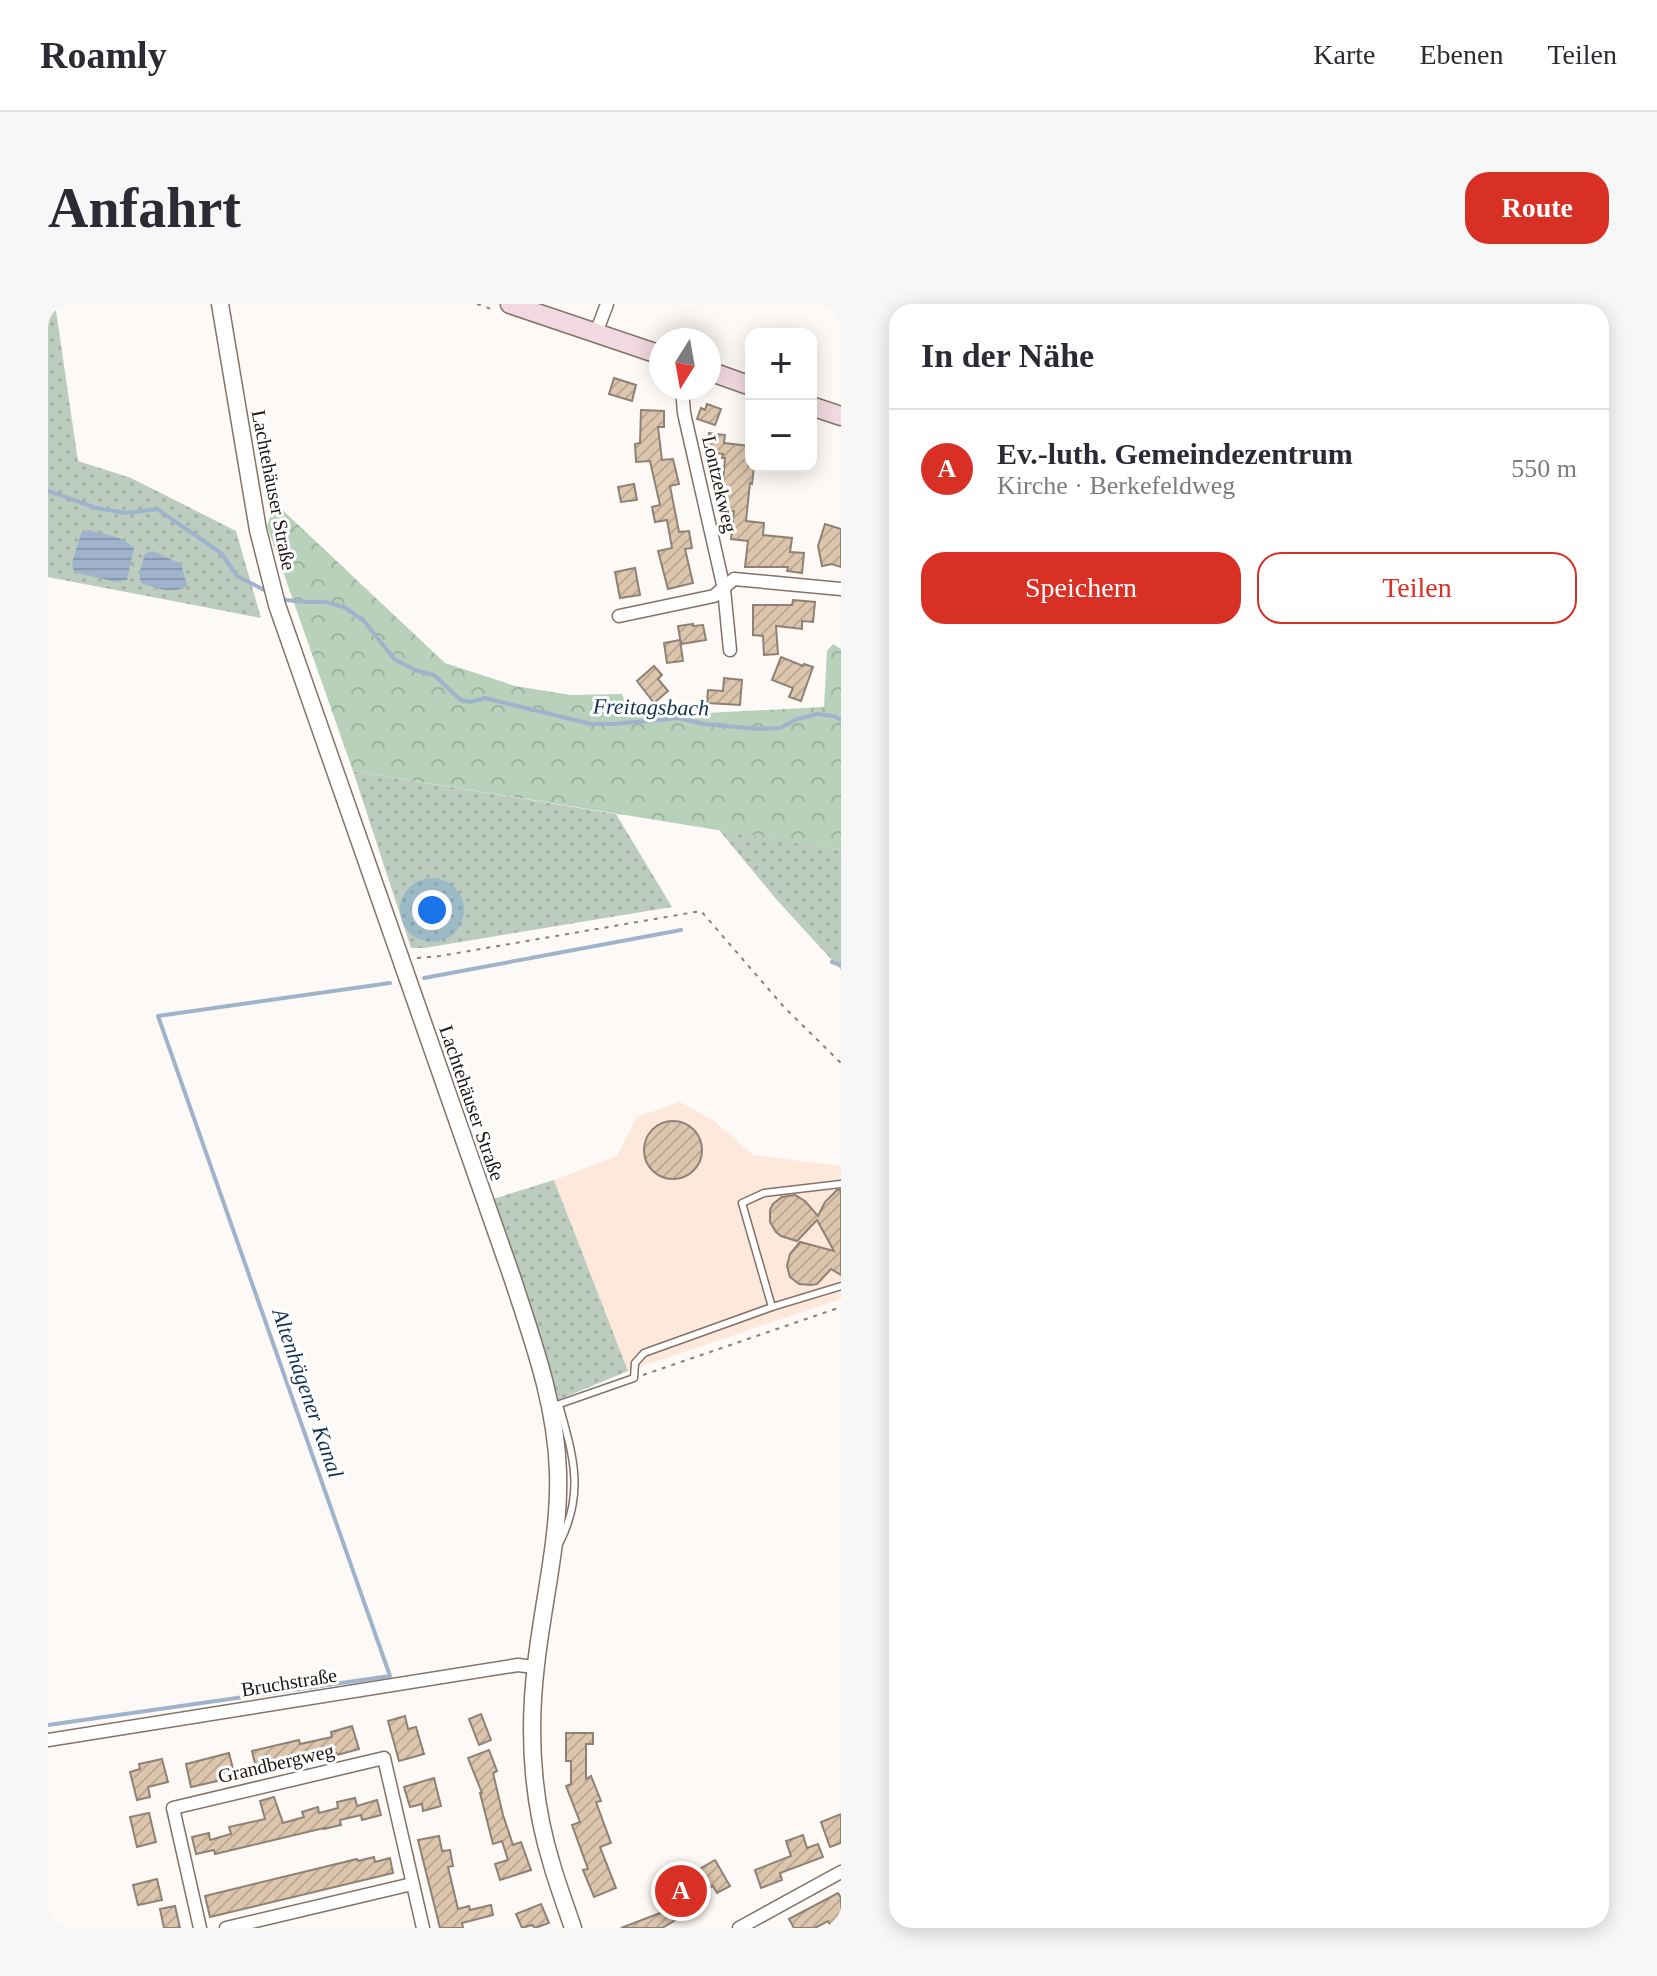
<!DOCTYPE html>
<html lang="de">
<head>
<meta charset="utf-8">
<style>
	:root { --surface:#fff; --page:#f7f7f7; --text:#2b2b33; --muted:#7c7c81; --line:#e1e1e2; --accent:#d93025 }
	body { margin:0; font-family:"Times New Roman",serif; background:var(--page); color:var(--text) }
	.controls { position:absolute; right:24px; top:24px; display:grid; overflow:hidden; border-radius:16px; box-shadow:0 4px 20px #0003 }
	.controls button { width:72px; height:72px; display:grid; place-items:center; padding:0; border:0; border-bottom:2px solid var(--line); background:var(--surface); color:var(--text); font:40px sans-serif }
	.compass { position:absolute; left:601px; top:24px; width:72px; height:72px; border-radius:50%; background:var(--surface); box-shadow:0 4px 20px #0003; rotate:191deg }
	.you { position:absolute; left:384px; top:606px; width:28px; height:28px; margin:-20px; border:6px solid #fff; border-radius:50%; background:#1a73e8; box-shadow:0 0 0 12px #1a73e833 }
	.badge { display:grid; place-items:center; width:52px; height:52px; border-radius:50%; background:var(--accent); color:#fff; font-size:26px; font-weight:700 }
	.pin { position:absolute; translate:-50% -50%; border:4px solid #fff; box-shadow:0 2px 8px #0006 }
	.list { margin:0; padding:0; list-style:none }
	h2 { display:flex; justify-content:space-between; align-items:center; height:104px; margin:0; padding:0 32px; font-size:34px }
	h2 small { font-size:26px; font-weight:400; color:var(--muted) }
	.list li { display:grid; grid-template-columns:52px 1fr auto; gap:24px; align-items:center; box-sizing:border-box; height:120px; padding:0 32px; border-top:2px solid var(--line) }
	.list b { display:block; font-size:30px; white-space:nowrap }
	.list p { margin:0; font-size:26px; white-space:nowrap; color:var(--muted) }
	.list em { font-size:26px; font-style:normal; color:var(--muted) }
	.actions { display:flex; gap:16px; padding:24px 32px }
	.actions a { flex:1; padding:18px 0; border:2px solid var(--accent); border-radius:24px; text-align:center; font-size:28px; color:var(--accent) }
	.actions .main { background:var(--accent); color:#fff }
	.map { position:relative; flex:none; width:793px; height:1624px; overflow:hidden; border-radius:24px }
	header { display:flex; align-items:center; gap:48px; box-sizing:border-box; height:112px; padding:0 40px; background:var(--surface); border-bottom:2px solid var(--line) }
	header strong { font-size:38px }
	nav { display:flex; gap:44px; margin-inline-start:auto; font-size:28px }
	.intro { display:flex; align-items:center; justify-content:space-between; box-sizing:border-box; height:192px; padding:0 48px }
	h1 { margin:0; font-size:56px }
	.button { padding:20px 36px; border-radius:24px; background:var(--accent); color:#fff; font-size:28px; font-weight:700 }
	main { display:flex; gap:48px; padding:0 48px }
	aside { flex:1; background:var(--surface); border-radius:24px; box-shadow:0 4px 20px #0003 }
	.map>svg:first-child { display:block }
</style>
</head>
<body>
<header>
<strong>Roamly</strong>
<nav><a>Karte</a><a>Ebenen</a><a>Teilen</a></nav>
</header>
<div class="intro"><h1>Anfahrt</h1><a class="button">Route</a></div>
<main>
<div class="map">
<svg width="793" height="1624" viewBox="0 0 793 1624">
	<defs>
		<pattern id="grass-dots" width="8" height="8" patternUnits="userSpaceOnUse" patternTransform="scale(2)"><rect width="8" height="8" fill="#bcccbe"/><path d="M2 2h.1M6 6h.1" fill="none" stroke="#a1aea2" stroke-width="1.8" stroke-linecap="round"/></pattern>
		<pattern id="forest-crowns" width="20" height="18" patternUnits="userSpaceOnUse" patternTransform="scale(2)"><rect width="20" height="18" fill="#b7d1ba"/><path d="M2 6a3 3 0 1 1 6 0M12 15a3 3 0 1 1 6 0" fill="none" stroke="#9db39f"/></pattern>
		<pattern id="water-rules" width="6" height="5" patternUnits="userSpaceOnUse" patternTransform="scale(2)"><rect width="6" height="5" fill="#9fb3cd"/><path d="M0 2.5h6" fill="none" stroke="#8899af"/></pattern>
		<pattern id="building-hatch" width="6" height="6" patternUnits="userSpaceOnUse" patternTransform="scale(2)"><rect width="6" height="6" fill="#ddc6ad"/><path d="M-1 1l2-2M0 6l6-6M5 7l2-2" fill="none" stroke="#bda994"/></pattern>
	</defs>
	<rect width="100%" height="100%" fill="#fcf9f6"/>
	<polygon fill="#fde8db" points="632,798 666,817 705,851 793,862 793,995 580,1067 506,876 569,852 589,813"/>
	<g fill="url(#grass-dots)">
		<polygon points="0,0 7,0 30,157 83,174 188,227 213,314 0,273"/>
		<polygon points="305,467 568,510 624,603 376,644 363,644"/>
		<polygon points="671,526 793,546 793,666 728,595"/>
		<polygon points="506,876 580,1067 510,1096 502,1064 445,895"/>
	</g>
	<polygon fill="url(#forest-crowns)" points="227,199 397,359 467,382 523,391 574,390 582,413 776,403 779,347 785,340 793,345 793,546 305,467 219,222"/>
	<g fill="url(#water-rules)">
		<path d="M40,226C56,230 74,232 86,244L79,276L68,278L26,268L24,259L33,229Z"/>
		<path d="M105,247L133,260L139,282C124,291 108,284 93,279L91,270L97,250Z"/>
	</g>
	<g fill="none" stroke-linecap="round" stroke-linejoin="round">
		<g stroke="#9fb3cd" stroke-width="4">
			<polyline points="0,187 48,204 79,209 109,205 173,249 189,272 220,288"/>
			<polyline points="232,293 238,296 258,298 278,298 296,303 316,317 346,355 367,366 386,371 413,396 422,398 437,394 543,420 566,420 630,414 656,420 711,425 732,424 749,415 769,410 786,412 793,416"/>
			<polyline points="784,658 793,661"/>
			<polyline points="376,674 633,626"/>
			<polyline points="0,1421 342,1372 110,712 342,679"/>
		</g>
	</g>
	<g fill="url(#building-hatch)" stroke="#8f8275" stroke-width="2">
		<polygon points="566,74 588,81 584,97 561,90"/>
		<polygon points="659,100 673,105 667,121 649,115 653,104 657,106"/>
		<polygon points="593,106 616,107 616,123 610,123 614,156 625,155 631,180 622,182 631,228 641,227 644,244 637,245 645,279 620,285 610,247 624,244 619,216 607,218 604,203 612,201 602,157 588,158 587,140 592,139"/>
		<polygon points="661,129 677,131 676,139 702,142 700,162 706,163 704,180 702,179 698,217 716,219 715,231 744,234 742,248 756,249 754,269 739,267 740,263 697,263 700,237 683,235 686,207 678,206 679,190 674,190 677,154 674,154 675,150 659,148"/>
		<polygon points="586,180 589,196 573,198 570,183"/>
		<polygon points="777,220 793,225 793,263 784,260 774,262 770,242"/>
		<polygon points="587,264 592,291 572,294 567,268"/>
		<polygon points="745,296 767,298 765,318 754,317 754,325 728,322 730,350 716,351 715,332 705,331 705,301 744,301"/>
		<polygon points="645,320 645,322 655,321 658,336 633,340 630,322"/>
		<polygon points="632,336 635,357 619,359 616,339"/>
		<polygon points="733,353 755,362 756,360 765,363 753,397 741,393 745,384 724,376"/>
		<polygon points="606,362 614,371 610,375 620,387 606,399 589,377"/>
		<polygon points="676,374 694,376 692,401 659,399 660,386 675,387"/>
		<circle cx="625" cy="846" r="29"/>
		<polygon points="789,886 793,886 793,971 783,965 769,980 763,981 751,980 742,973 739,962 742,950 752,938 786,947 769,916 749,937 733,932 728,928 722,918 722,906 725,900 734,893 747,891 757,897 770,912 777,898"/>
		<polygon points="433,1410 443,1436 431,1441 421,1415"/>
		<polygon points="357,1412 360,1425 368,1423 376,1450 351,1457 340,1417"/>
		<polygon points="304,1422 311,1445 289,1451 288,1449 256,1456 209,1468 204,1447 251,1436 252,1440 284,1433 283,1428"/>
		<polygon points="518,1429 545,1429 545,1440 538,1440 538,1475 543,1472 553,1497 548,1498 563,1539 552,1543 568,1584 546,1593 535,1566 540,1565 524,1521 532,1518 518,1482 523,1480 523,1457 518,1457"/>
		<polygon points="441,1446 449,1467 445,1469 455,1511 465,1541 473,1538 483,1566 452,1576 447,1560 460,1556 454,1537 445,1540 432,1489 434,1489 420,1454"/>
		<polygon points="181,1449 187,1473 143,1483 138,1460"/>
		<polygon points="114,1455 120,1478 100,1483 102,1493 89,1496 82,1468 92,1465 91,1460"/>
		<polygon points="386,1474 393,1502 375,1507 374,1500 362,1503 356,1483"/>
		<polygon points="226,1493 235,1519 256,1513 254,1508 270,1503 271,1509 290,1504 289,1498 307,1494 309,1502 329,1496 333,1511 314,1516 313,1511 292,1516 293,1521 276,1525 276,1524 167,1550 166,1546 148,1550 144,1533 161,1529 162,1536 183,1530 181,1523 217,1515 212,1497"/>
		<polygon points="101,1509 108,1538 89,1543 82,1513"/>
		<polygon points="793,1510 793,1539 782,1543 773,1518"/>
		<polygon points="755,1531 759,1544 770,1540 775,1553 732,1569 734,1576 713,1584 707,1566 743,1552 738,1537"/>
		<polygon points="391,1532 394,1547 402,1546 405,1562 400,1563 410,1605 421,1602 422,1606 443,1601 445,1611 414,1619 415,1624 392,1624 370,1536"/>
		<polygon points="326,1553 327,1558 342,1554 345,1569 162,1613 157,1592 309,1555 310,1557"/>
		<polygon points="667,1556 682,1582 669,1589 665,1582 638,1598 643,1607 614,1624 573,1624 620,1606 608,1585 630,1573 632,1576"/>
		<polygon points="109,1575 114,1596 90,1601 85,1581"/>
		<polygon points="790,1589 793,1594 793,1624 784,1624 780,1617 767,1624 746,1624 741,1615"/>
		<polygon points="493,1600 501,1619 487,1624 484,1621 474,1624 468,1610"/>
		<polygon points="127,1602 132,1624 116,1624 112,1605"/>
	</g>
	<g fill="none" stroke-linecap="round" stroke-linejoin="round">
		<g stroke="#837369" stroke-width="9">
			<g id="service">
				<polyline points="724,1003 694,899 716,889 793,880"/>
				<path d="M511,1101C525,1151 537,1188 512,1238"/>
				<polyline points="503,1103 586,1074 587,1059 596,1049 724,1003 793,982"/>
			</g>
		</g>
		<g stroke="#837369" stroke-width="15">
			<g id="minor">
				<polyline points="548,29 559,0"/>
				<polyline points="634,84 636,109 676,285 682,346"/>
				<polyline points="571,312 666,292 686,275 793,285"/>
				<polyline points="0,1436 470,1361 487,1363"/>
				<polyline points="152,1624 125,1504 336,1454 375,1624"/>
				<polyline points="178,1624 364,1580"/>
				<polyline points="691,1624 793,1568"/>
			</g>
		</g>
		<g stroke="#837369" stroke-width="19">
			<path id="tertiary" d="M172,0L210,226L229,301L464,973C485,1037 508,1100 510,1168C512,1233 495,1297 488,1361C480,1428 484,1497 504,1561C510,1582 518,1603 525,1624"/>
		</g>
		<g stroke="#837369" stroke-width="21">
			<g id="secondary">
				<polyline points="462,0 613,51"/>
				<polyline points="661,67 703,82"/>
				<polyline points="763,102 793,112"/>
			</g>
		</g>
		<g stroke="#87827f" stroke-width="2" stroke-dasharray="4 6" stroke-linecap="butt">
			<polyline points="429,0 446,6"/>
			<polyline points="369,654 392,652 653,607 736,703 793,759"/>
			<polyline points="595,1071 793,1003"/>
		</g>
		<use href="#service" stroke="#fff" stroke-width="6"/>
		<use href="#minor" stroke="#fff" stroke-width="12"/>
		<use href="#tertiary" stroke="#fff" stroke-width="16"/>
		<use href="#secondary" stroke="#f2d9e1" stroke-width="18"/>
	</g>
	<g text-anchor="middle" dominant-baseline="central" stroke-width="6" stroke-linejoin="round" paint-order="stroke">
		<g font-size="20" fill="#1e1814" stroke="#fff">
			<text transform="translate(672 180) rotate(77)">Lontzekweg</text>
			<text transform="translate(226 186) rotate(79)">Lachtehäuser Straße</text>
			<text transform="translate(424 799) rotate(71)">Lachtehäuser Straße</text>
			<text transform="translate(241 1378) rotate(-9)">Bruchstraße</text>
			<text transform="translate(228 1459) rotate(-13)">Grandbergweg</text>
		</g>
		<g font-size="22" font-style="italic" fill="#123053" stroke="#fff">
			<text transform="translate(603 403) rotate(1)">Freitagsbach</text>
			<text transform="translate(260 1089) rotate(71)">Altenhägener Kanal</text>
		</g>
	</g>
</svg>
<div class="controls">
<button>+</button>
<button>−</button>
</div>
<svg class="compass" viewBox="-18 -18 36 36"><path d="M0-13l5 13h-10z" fill="#e53935"/><path d="M0 13l5-13h-10z" fill="#7c7c81"/></svg>
<div class="you"></div>
<div class="pin badge" style="left:633px;top:1587px">A</div>
</div>
<aside>
<h2>In der Nähe<small></small></h2>
<ul class="list">
<li><span class="badge">A</span><div><b>Ev.-luth. Gemeindezentrum</b><p>Kirche · Berkefeldweg</p></div><em>550 m</em></li>
</ul>
<div class="actions"><a class="main">Speichern</a><a>Teilen</a></div>
</aside>
</main>
</body>
</html>
